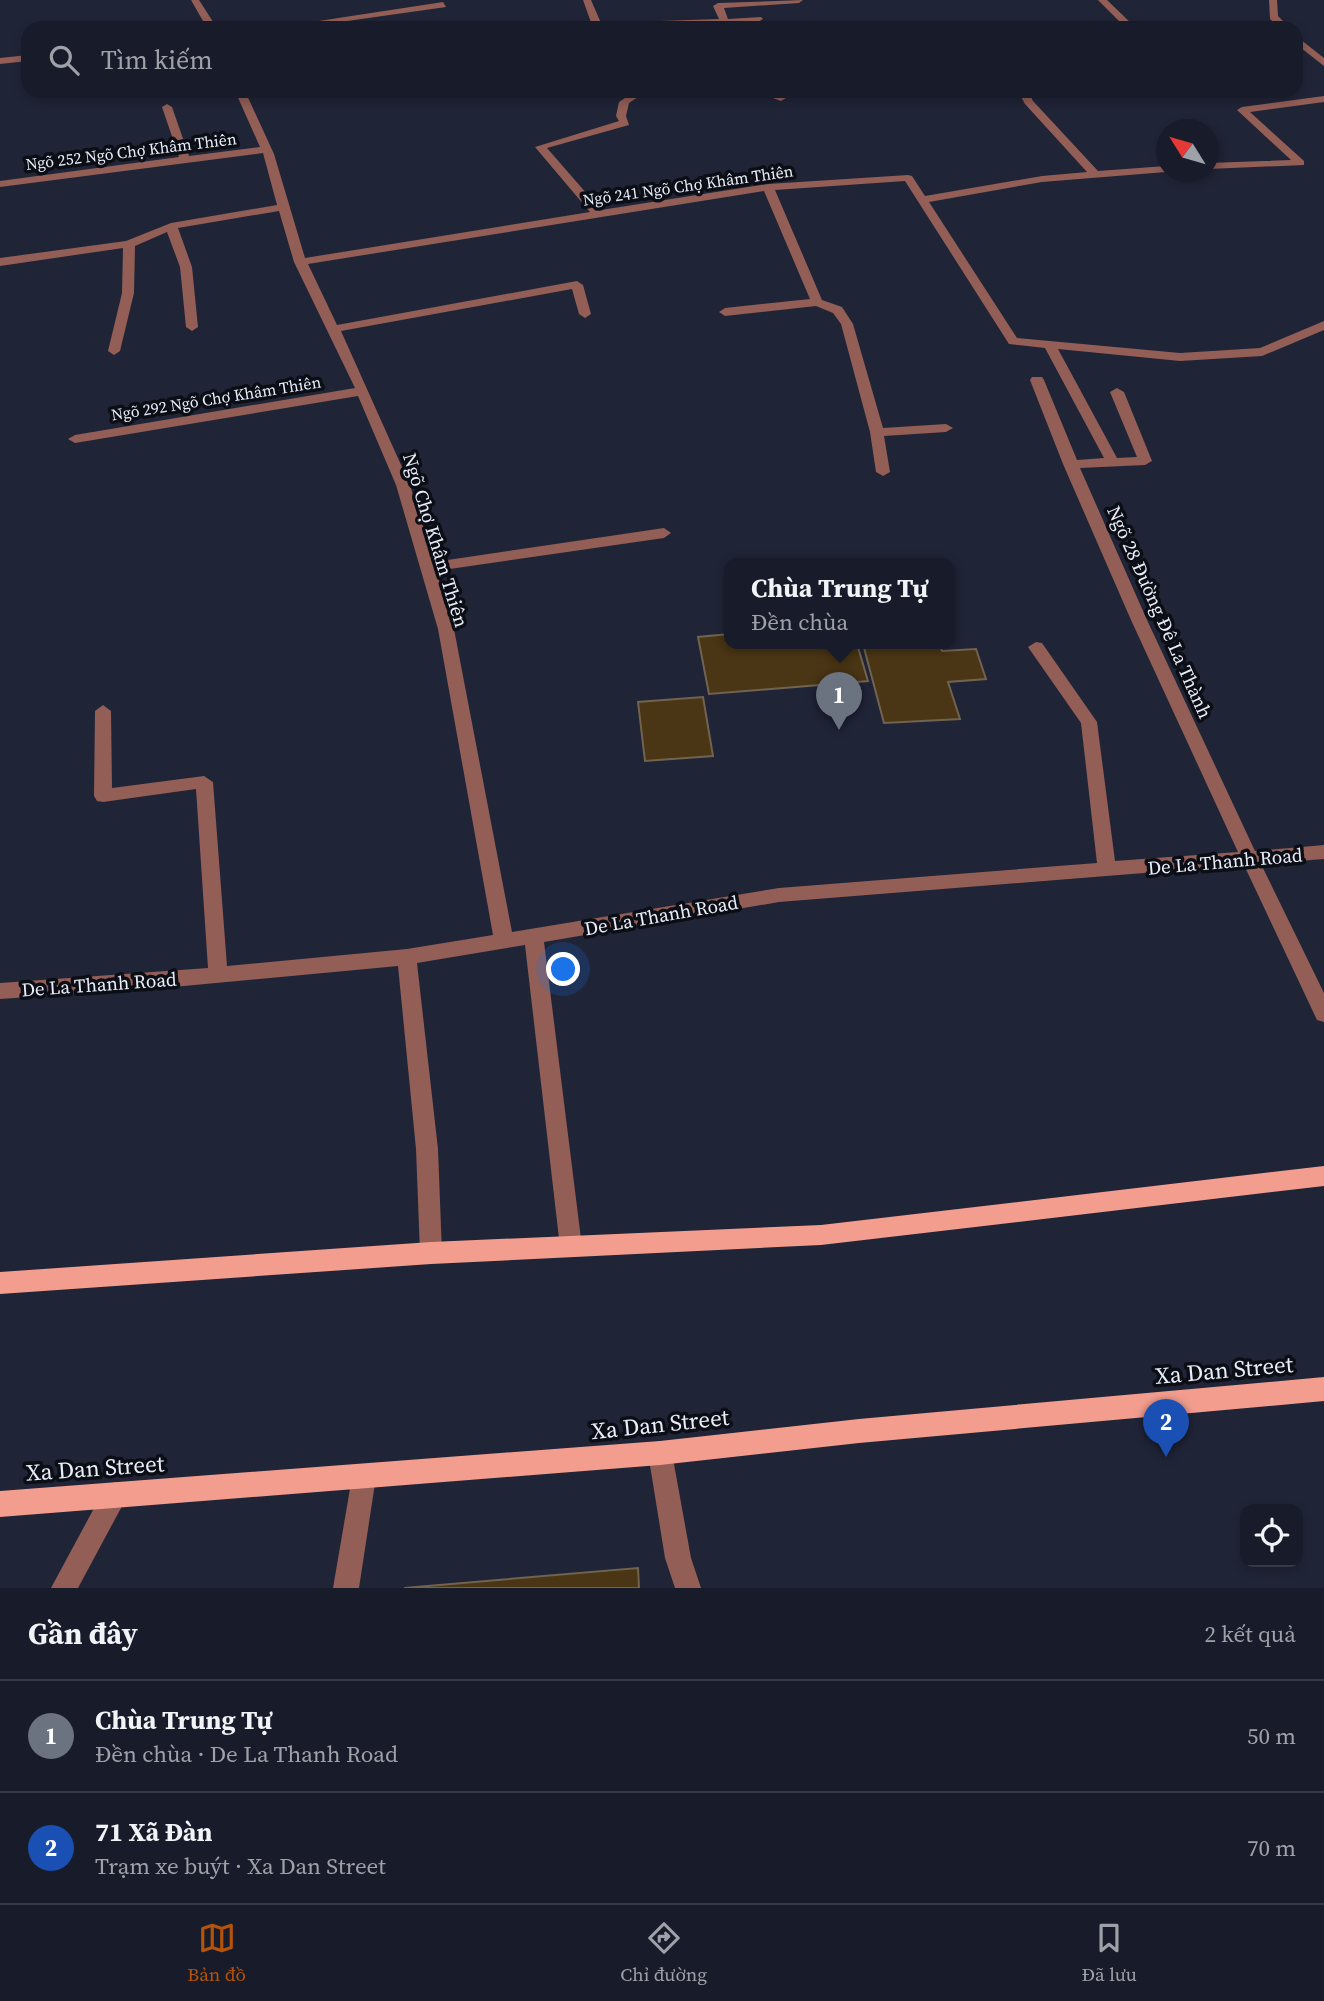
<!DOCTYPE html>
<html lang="vi">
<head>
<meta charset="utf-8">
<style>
	:root { --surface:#181b29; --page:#252835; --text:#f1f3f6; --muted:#9fa1a8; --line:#363946; --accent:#b45309 }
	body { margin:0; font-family:"Source Serif 4",serif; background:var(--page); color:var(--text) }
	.controls { position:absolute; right:21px; bottom:21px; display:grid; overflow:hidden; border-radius:14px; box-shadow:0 4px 10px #0003 }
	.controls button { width:63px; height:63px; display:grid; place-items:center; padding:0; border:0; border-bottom:2px solid var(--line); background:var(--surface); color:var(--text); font:35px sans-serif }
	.compass { position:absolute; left:1156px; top:119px; width:63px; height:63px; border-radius:50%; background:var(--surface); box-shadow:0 4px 10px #0003; rotate:307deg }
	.you { position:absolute; left:564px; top:970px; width:24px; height:24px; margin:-18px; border:5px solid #fff; border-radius:50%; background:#1a73e8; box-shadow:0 0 0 10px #1a73e833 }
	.badge { display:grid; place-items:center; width:46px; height:46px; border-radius:50%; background:var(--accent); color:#fff; font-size:23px; font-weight:700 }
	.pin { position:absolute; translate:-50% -58px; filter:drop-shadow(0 2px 4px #0008) }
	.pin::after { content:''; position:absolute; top:37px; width:24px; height:21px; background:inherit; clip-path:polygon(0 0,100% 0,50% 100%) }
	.popup { position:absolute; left:724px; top:558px; width:231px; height:91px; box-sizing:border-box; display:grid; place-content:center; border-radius:14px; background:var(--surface); filter:drop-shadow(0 2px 5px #0005); font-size:23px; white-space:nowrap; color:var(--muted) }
	.popup b { font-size:26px; color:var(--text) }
	.popup::after { content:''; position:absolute; left:50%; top:100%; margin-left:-14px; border:14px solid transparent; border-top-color:var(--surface) }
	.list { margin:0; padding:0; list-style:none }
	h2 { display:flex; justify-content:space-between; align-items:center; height:91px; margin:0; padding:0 28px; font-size:30px }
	h2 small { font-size:23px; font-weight:400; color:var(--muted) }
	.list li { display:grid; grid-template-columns:46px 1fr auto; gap:21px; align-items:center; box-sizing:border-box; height:112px; padding:0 28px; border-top:2px solid var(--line) }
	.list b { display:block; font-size:26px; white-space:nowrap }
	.list p { margin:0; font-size:23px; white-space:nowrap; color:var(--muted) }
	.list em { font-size:23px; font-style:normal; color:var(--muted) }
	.icon { flex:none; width:38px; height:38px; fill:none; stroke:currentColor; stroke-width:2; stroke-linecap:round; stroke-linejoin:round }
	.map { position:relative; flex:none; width:1324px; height:1588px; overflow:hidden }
	.search { position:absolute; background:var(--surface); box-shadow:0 4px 10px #0003; left:21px; right:21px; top:21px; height:77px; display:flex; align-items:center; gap:18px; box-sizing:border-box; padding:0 24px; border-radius:21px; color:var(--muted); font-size:26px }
	.sheet { height:315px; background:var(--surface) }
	nav { display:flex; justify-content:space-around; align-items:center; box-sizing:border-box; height:98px; border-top:2px solid var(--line); background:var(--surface); font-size:19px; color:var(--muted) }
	nav a { display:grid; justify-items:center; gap:4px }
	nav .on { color:var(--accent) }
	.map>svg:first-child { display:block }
</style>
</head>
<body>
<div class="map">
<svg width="1324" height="1588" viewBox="0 0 1324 1588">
	<rect width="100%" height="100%" fill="#202437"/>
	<g fill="#4a3514" stroke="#71634f" stroke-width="2">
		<polygon points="729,634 729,644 857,644 868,681 709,694 698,637"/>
		<polygon points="863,644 940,644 942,651 976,649 986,679 948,682 960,719 884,723"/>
		<polygon points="703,697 713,756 645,761 638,702"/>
		<polygon points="638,1568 639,1588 404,1588"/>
	</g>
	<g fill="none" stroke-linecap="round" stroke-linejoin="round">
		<g fill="#925e56" fill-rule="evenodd">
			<polygon points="191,0 199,0 217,28 207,28"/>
			<polygon points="583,0 591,0 601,23 719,19 713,6 718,3 803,0 799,3 724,8 728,19 761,17 763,19 758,22 593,28"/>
			<polygon points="1098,0 1107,0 1136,28 1126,28"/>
			<polygon points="1269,0 1277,0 1278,16 1290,28 1280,28 1270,19"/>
			<polygon points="443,2 446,7 298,28 273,28"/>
			<polygon points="1296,36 1324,58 1324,66 1296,44"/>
			<polygon points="28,55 28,61 0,64 0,58"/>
			<path d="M235,91H245L274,154L305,258L590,212L535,147L619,121L616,116L619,102L635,91H647L629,103L626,116L629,125L547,148L601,210L768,184L908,175L912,176L925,196L1042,176L1087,172L1025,104L1018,91H1028L1033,101L1098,171L1166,166V172H1169H1166L1042,182L929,202L1017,338L1180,353L1260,348L1324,321V330L1262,356L1180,361L1058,349L1117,458L1137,457L1110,392L1117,388L1124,392L1152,461L1145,465L1080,468L1147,620L1255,851L1324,845V859L1261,864L1324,993V1022L1317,1020L1244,865L779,902L544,942L582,1247L579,1254L571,1257L563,1254L560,1247L525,945L417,963L438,1149L442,1253L439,1260L431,1264L423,1260L420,1253L416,1149L398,966L184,986L0,999V983L208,968L196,789L103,802L97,801L94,796L95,711L103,705L111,711L112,788L204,776L213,782L227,966L407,949L493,935L438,629L396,485L358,396L75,443L68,439L75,435L355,388L294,262L279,211L178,228L192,267L198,327L192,331L186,327L180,267L167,232L135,246L134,293L120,351L114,355L108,351L122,293L123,248L0,266V258L126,241L171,223L277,205L263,153L0,187V181L179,157L162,107L167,104L172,107L189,156L260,147ZM905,181L1009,344L1045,348L1104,458L1077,460L1044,380L1042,377H1032L1030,380L1063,464L1131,620L1238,852L1115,861L1097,722L1042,643L1036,642L1028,647L1081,723L1097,863L779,888L512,932L454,629L436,571L664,538L671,533L664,528L434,562L410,485L341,331L572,289L579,314L585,318L591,314L583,285L577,281L337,325L308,264L764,191L810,299L725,308L719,312L725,316L816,306L833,313L841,324L870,432L876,472L883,476L890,472L884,436L946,432L953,428L946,424L883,428L853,324L842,307L822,300L775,190Z"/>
			<polygon points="754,91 769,91 786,98 781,101"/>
			<polygon points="1324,96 1324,102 1250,112 1304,161 1304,165 1208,169 1208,163 1291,160 1237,110 1242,107"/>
			<polygon points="660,1441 669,1444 672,1453 691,1558 701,1588 675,1588 665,1558 648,1453 651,1444"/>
			<polygon points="364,1465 373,1468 376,1477 359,1588 333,1588 352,1477 355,1468"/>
			<polygon points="115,1482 124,1486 128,1495 78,1588 51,1588 106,1486"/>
		</g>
		<g fill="#f39d8f" fill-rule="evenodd">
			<polygon points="1324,1166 1324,1186 821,1245 431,1264 0,1294 0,1272 431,1242 821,1225"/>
			<polygon points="1324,1377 1324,1401 859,1443 660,1465 0,1517 0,1491 660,1441 859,1419"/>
		</g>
	</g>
	<g text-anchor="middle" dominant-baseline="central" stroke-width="7" stroke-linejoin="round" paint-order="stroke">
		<g font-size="16" fill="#e9edfa" stroke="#0c0e16">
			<text transform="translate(131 151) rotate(-7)">Ngõ 252 Ngõ Chợ Khâm Thiên</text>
			<text transform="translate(688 185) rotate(-8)">Ngõ 241 Ngõ Chợ Khâm Thiên</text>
			<text transform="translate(216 398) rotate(-9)">Ngõ 292 Ngõ Chợ Khâm Thiên</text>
		</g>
		<g font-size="19" fill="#e9edfa" stroke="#0c0e16">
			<text transform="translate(436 540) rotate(73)">Ngõ Chợ Khâm Thiên</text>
			<text transform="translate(1160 612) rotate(66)">Ngõ 28 Đường Đê La Thành</text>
			<text transform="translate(1225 861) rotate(-5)">De La Thanh Road</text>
			<text transform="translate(661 915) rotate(-10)">De La Thanh Road</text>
			<text transform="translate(99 984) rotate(-4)">De La Thanh Road</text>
		</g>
		<g font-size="23" fill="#e9edfa" stroke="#0c0e16">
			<text transform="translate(1224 1370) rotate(-5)">Xa Dan Street</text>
			<text transform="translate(660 1424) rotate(-6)">Xa Dan Street</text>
			<text transform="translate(95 1468) rotate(-4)">Xa Dan Street</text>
		</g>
	</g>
</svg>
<div class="controls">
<button><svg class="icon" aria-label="locate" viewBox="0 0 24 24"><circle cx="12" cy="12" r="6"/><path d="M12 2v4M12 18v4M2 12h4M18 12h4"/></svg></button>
</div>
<svg class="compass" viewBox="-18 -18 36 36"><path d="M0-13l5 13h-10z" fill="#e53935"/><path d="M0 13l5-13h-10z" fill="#9fa1a8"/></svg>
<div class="you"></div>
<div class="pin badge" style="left:839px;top:730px;background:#6b7280">1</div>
<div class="popup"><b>Chùa Trung Tự</b>Đền chùa</div>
<div class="pin badge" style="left:1166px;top:1457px;background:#1a4fb4">2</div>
<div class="search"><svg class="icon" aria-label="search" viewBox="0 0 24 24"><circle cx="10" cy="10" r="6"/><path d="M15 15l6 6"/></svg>Tìm kiếm</div>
</div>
<section class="sheet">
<h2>Gần đây<small>2 kết quả</small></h2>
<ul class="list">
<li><span class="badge" style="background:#6b7280">1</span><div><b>Chùa Trung Tự</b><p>Đền chùa · De La Thanh Road</p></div><em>50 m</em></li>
<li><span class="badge" style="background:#1a4fb4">2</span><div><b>71 Xã Đàn</b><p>Trạm xe buýt · Xa Dan Street</p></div><em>70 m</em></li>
</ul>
</section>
<nav>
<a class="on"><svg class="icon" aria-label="map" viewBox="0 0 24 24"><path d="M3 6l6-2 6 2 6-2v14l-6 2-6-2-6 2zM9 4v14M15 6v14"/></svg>Bản đồ</a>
<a><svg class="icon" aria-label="directions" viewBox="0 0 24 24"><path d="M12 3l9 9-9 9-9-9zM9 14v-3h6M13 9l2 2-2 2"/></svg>Chỉ đường</a>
<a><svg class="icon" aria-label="saved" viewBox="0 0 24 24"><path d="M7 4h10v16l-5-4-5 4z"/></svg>Đã lưu</a>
</nav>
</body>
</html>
